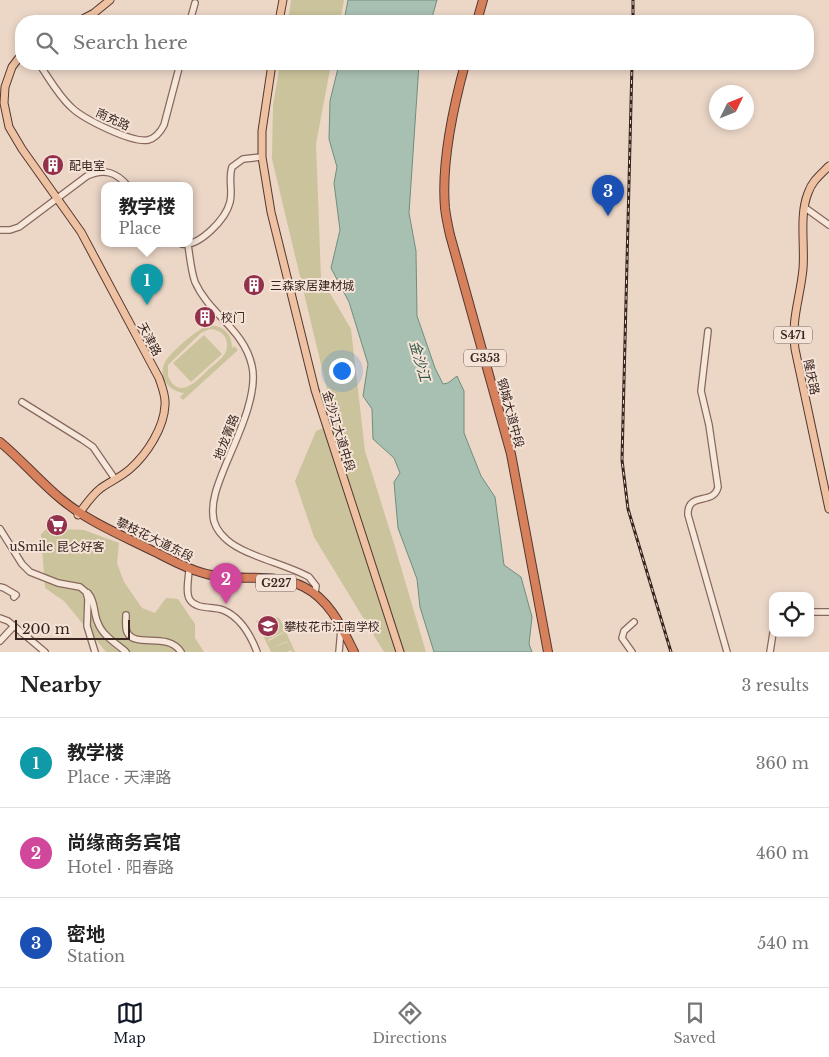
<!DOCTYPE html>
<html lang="en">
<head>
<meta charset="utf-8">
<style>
	:root { --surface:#fff; --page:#f2f2f2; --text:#222; --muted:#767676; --line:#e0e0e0; --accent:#111827 }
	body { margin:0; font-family:"Libre Baskerville","Noto Sans SC",serif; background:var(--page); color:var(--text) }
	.controls { position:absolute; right:15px; bottom:15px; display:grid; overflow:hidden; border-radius:10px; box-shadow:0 2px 8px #0003 }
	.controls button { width:45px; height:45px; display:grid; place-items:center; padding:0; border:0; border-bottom:1px solid var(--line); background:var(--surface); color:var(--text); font:25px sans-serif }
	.compass { position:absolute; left:709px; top:85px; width:45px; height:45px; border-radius:50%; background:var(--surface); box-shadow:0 2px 8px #0003; rotate:47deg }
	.scale { position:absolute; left:15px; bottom:12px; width:115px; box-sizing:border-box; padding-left:5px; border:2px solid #382520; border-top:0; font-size:14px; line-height:18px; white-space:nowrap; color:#382520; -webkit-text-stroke:4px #f4e3d6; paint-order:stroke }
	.you { position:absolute; left:341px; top:370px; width:18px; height:18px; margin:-12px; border:4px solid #fff; border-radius:50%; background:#1a73e8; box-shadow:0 0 0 8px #1a73e833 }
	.badge { display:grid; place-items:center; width:32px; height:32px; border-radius:50%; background:var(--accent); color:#fff; font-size:16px; font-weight:700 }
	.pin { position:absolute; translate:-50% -41px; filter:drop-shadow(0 1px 2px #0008) }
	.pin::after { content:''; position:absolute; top:26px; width:18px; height:15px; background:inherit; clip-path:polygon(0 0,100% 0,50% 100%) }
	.popup { position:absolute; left:101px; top:182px; width:92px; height:65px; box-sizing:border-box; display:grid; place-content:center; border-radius:10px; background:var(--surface); filter:drop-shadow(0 1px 4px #0005); font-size:16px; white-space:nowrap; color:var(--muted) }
	.popup b { font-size:19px; color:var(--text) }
	.popup::after { content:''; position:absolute; left:50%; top:100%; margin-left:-10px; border:10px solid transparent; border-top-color:var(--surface) }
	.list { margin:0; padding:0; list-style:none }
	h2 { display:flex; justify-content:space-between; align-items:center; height:65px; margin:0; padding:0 20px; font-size:21px }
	h2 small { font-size:16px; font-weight:400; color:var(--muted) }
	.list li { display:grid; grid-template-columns:32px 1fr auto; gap:15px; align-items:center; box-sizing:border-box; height:90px; padding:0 20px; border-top:1px solid var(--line) }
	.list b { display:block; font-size:19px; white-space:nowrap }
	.list p { margin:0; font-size:16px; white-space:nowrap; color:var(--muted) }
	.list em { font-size:16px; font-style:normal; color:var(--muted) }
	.icon { flex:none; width:28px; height:28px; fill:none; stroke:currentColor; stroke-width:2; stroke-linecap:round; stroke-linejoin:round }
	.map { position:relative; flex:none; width:829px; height:652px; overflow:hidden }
	.search { position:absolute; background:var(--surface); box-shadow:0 2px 8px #0003; left:15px; right:15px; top:15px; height:55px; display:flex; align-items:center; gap:12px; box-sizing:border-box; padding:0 18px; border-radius:20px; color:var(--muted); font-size:19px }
	.sheet { height:335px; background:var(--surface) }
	nav { display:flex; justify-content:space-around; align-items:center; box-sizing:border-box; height:70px; border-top:1px solid var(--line); background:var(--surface); font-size:14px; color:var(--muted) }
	nav a { display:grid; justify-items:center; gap:2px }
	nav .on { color:var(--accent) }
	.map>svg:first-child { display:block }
</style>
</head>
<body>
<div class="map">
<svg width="829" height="652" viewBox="0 0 829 652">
	<rect width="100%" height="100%" fill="#ecd7c7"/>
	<g fill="#cac39b" fill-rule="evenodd">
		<polygon points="291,0 344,0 340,21 288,21"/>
		<polygon points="280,64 331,64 316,144 321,278 351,329 365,451 395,547 426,652 384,652 314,537 295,481 316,431 335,423 272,159 273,105"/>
		<path d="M210,325C224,326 232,334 232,348L234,346L238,350L183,400L180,397L184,393C169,391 157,378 165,362C171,352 199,327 210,325ZM210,329C223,330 230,339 226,352C222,359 215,364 209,369C197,381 179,401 168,376V365L201,333Z"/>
		<polygon points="204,335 222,354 191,382 173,363"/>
		<polygon points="52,524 59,529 84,530 119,543 117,563 124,582 142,608 155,613 166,598 178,599 195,624 195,638 204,652 106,652 64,601 45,588 41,534"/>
		<polygon points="272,616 279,618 281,621 295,652 292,652 280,626 283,632 268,640 269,641 283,633 287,641 272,648 287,642 291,650 287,652 271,652 256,621 259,620 261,623 265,618"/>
	</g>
	<g fill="#a8c0b2" stroke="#6f8e7e">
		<polygon points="348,0 437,0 431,21 344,21"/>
		<polygon points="339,64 419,64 409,213 416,251 417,316 435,368 443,384 448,383 457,376 464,391 464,433 481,476 495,497 504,565 521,577 532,617 529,644 532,652 434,652 420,607 417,579 398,528 394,482 400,473 394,458 373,439 372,409 363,396 368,364 349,302 331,268 340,230 334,183 337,167 329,139 330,101"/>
	</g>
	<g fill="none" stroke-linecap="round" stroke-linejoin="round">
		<g stroke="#87685d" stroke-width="8">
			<g id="minor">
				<polyline points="190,21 195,3"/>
				<path d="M39,64C49,78 58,95 71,107C83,119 132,143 148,140C156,138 161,131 164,125L180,64"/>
				<polyline points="804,207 829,225"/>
				<path d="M0,230H10L19,227L87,176C104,168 116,172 128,186"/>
				<path d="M182,244C199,247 226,219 230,202C233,190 228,179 232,167L243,159L262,157"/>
				<path d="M188,245C190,257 191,271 195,282C209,314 244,329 252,366C259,397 233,445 222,474C217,487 212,500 213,514C213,524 219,533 227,540C245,556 286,564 309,577L316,586L315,593"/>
				<path d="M708,331L701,391L709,425L718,487C714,506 687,491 688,515L727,652"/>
				<polyline points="22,402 83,440 93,447 115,479"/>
				<polyline points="0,529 22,564 30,572 58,583 80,587 86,592 88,599 87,626 95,652"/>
				<path d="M189,569C189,577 185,593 190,600C197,610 213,606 223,610C240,617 251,636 257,652"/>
				<polyline points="0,587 4,588 16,595 14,597"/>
				<path d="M88,593C96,602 93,613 98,623C102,635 117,644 126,652"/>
				<polyline points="810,612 829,612"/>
				<path d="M126,615C126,620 125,627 127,632C135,649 167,631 181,652"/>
				<polyline points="0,618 8,621 14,626 0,641"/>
				<polyline points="14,626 45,652"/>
				<polyline points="339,652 341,629"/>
				<polyline points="632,652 622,638 624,631 634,622"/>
				<polyline points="770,652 773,633"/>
			</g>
		</g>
		<g stroke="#553831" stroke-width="9">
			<g id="major">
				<polyline points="79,21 94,13 110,0"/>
				<polyline points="279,21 283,0"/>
				<path d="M21,55L12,67L5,87L4,103L9,127L22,149L81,232L159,378C162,387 166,396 165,405C164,428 147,454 130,469C121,477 111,481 101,488C92,495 85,505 78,515"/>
				<polyline points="272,64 262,131 262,157 271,212 315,390 400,652"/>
				<path d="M829,166C820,175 812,181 808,193C799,215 805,246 803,269C800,299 791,319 795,349L829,509"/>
			</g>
		</g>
		<g stroke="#553831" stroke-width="10">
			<g id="highway">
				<polyline points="477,21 483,0"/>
				<path d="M465,64C453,108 441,162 445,208C446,217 448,226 450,235L511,454L548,652"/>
				<path d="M0,442C22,460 40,482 61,499C87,521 121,535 151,550C168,558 184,568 203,573C236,583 272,571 304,587C330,600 342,628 354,652"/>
			</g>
		</g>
		<use href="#minor" stroke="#f7e6da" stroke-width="5.5"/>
		<use href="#major" stroke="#edc1a1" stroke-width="7"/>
		<use href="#highway" stroke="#d7805c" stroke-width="8"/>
		<g stroke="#382520" stroke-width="3">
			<g id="rail">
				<polyline points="633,21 633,0"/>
				<polyline points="632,64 622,460 628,509 671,652"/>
			</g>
		</g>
		<use href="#rail" stroke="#f4e3d6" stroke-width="1" stroke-dasharray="4" stroke-linecap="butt"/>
	</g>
	<defs>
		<g id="building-disc" transform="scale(1.125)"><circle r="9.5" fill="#93304b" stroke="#f4e3d6"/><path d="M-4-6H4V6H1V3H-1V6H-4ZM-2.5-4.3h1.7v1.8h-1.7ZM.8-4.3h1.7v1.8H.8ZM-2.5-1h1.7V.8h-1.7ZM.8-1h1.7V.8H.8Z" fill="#fff"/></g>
		<g id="supermarket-disc" transform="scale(1.125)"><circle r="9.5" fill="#93304b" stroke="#f4e3d6"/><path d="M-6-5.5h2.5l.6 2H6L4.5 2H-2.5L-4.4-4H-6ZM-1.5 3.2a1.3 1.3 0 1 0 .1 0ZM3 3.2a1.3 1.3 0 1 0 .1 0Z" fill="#fff"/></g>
		<g id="school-disc" transform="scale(1.125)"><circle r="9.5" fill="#93304b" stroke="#f4e3d6"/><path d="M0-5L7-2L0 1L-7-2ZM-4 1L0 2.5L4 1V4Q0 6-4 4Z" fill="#fff"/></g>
	</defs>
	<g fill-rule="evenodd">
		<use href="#building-disc" x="53" y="165"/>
		<use href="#building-disc" x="254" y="285"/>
		<use href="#building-disc" x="205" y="317"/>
		<use href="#supermarket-disc" x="57" y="525"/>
		<use href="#school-disc" x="268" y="626"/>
	</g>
	<g text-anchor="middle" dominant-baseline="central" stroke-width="4" stroke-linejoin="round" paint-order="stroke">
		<g fill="#f4e3d6" stroke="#705e57" stroke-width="1">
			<rect x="774" y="326.5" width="38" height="17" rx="4"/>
			<rect x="464" y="349.5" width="42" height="17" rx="4"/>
			<rect x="256" y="574.5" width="40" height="17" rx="4"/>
		</g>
		<g font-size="11" font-weight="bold" fill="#382520">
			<text x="793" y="335">S471</text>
			<text x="485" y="358">G353</text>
			<text x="276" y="583">G227</text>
		</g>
		<g font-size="12" fill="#382520" stroke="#f4e3d6">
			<text transform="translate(113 119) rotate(25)">南充路</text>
			<text transform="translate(150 339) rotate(62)">天津路</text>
			<text transform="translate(812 377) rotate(78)">隆庆路</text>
			<text transform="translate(511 413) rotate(75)">钢城大道中段</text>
			<text transform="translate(339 431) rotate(73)">金沙江大道中段</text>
			<text transform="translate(226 437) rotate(-69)">地龙箐路</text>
			<text transform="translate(155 539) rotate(26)">攀枝花大道东段</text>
		</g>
		<g font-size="12" fill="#382520" stroke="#f4e3d6" text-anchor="start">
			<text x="69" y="165">配电室</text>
			<text x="270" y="285">三森家居建材城</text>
			<text x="221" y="317">校门</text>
			<text x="57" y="546" text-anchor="middle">uSmile 昆仑好客</text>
			<text x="284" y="626">攀枝花市江南学校</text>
		</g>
		<g font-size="14" font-style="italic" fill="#30574a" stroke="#f4e3d6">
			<text transform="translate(420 361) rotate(74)">金沙江</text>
		</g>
	</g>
</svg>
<div class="controls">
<button><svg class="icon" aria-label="locate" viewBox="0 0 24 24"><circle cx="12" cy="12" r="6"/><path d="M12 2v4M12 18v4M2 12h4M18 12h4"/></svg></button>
</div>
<svg class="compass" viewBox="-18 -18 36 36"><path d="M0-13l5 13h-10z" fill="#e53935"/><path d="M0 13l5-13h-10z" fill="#767676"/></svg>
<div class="scale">200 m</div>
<div class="you"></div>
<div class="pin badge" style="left:147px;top:305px;background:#0f9aa8">1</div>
<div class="popup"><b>教学楼</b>Place</div>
<div class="pin badge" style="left:226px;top:604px;background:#d1479c">2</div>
<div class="pin badge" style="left:608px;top:216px;background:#1a4fb4">3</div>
<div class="search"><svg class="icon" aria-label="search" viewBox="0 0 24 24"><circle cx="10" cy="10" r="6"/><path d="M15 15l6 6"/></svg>Search here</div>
</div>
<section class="sheet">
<h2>Nearby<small>3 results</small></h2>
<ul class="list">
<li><span class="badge" style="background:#0f9aa8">1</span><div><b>教学楼</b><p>Place · 天津路</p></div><em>360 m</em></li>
<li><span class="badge" style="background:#d1479c">2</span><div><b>尚缘商务宾馆</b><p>Hotel · 阳春路</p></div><em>460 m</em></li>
<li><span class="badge" style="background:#1a4fb4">3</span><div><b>密地</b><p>Station</p></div><em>540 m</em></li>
</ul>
</section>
<nav>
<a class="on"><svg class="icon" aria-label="map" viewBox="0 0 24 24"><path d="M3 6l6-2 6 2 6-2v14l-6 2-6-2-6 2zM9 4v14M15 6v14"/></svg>Map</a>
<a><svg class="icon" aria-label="directions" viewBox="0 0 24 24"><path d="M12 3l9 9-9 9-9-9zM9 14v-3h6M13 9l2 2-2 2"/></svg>Directions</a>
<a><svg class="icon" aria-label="saved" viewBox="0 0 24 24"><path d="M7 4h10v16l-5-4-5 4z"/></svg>Saved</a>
</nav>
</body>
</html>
